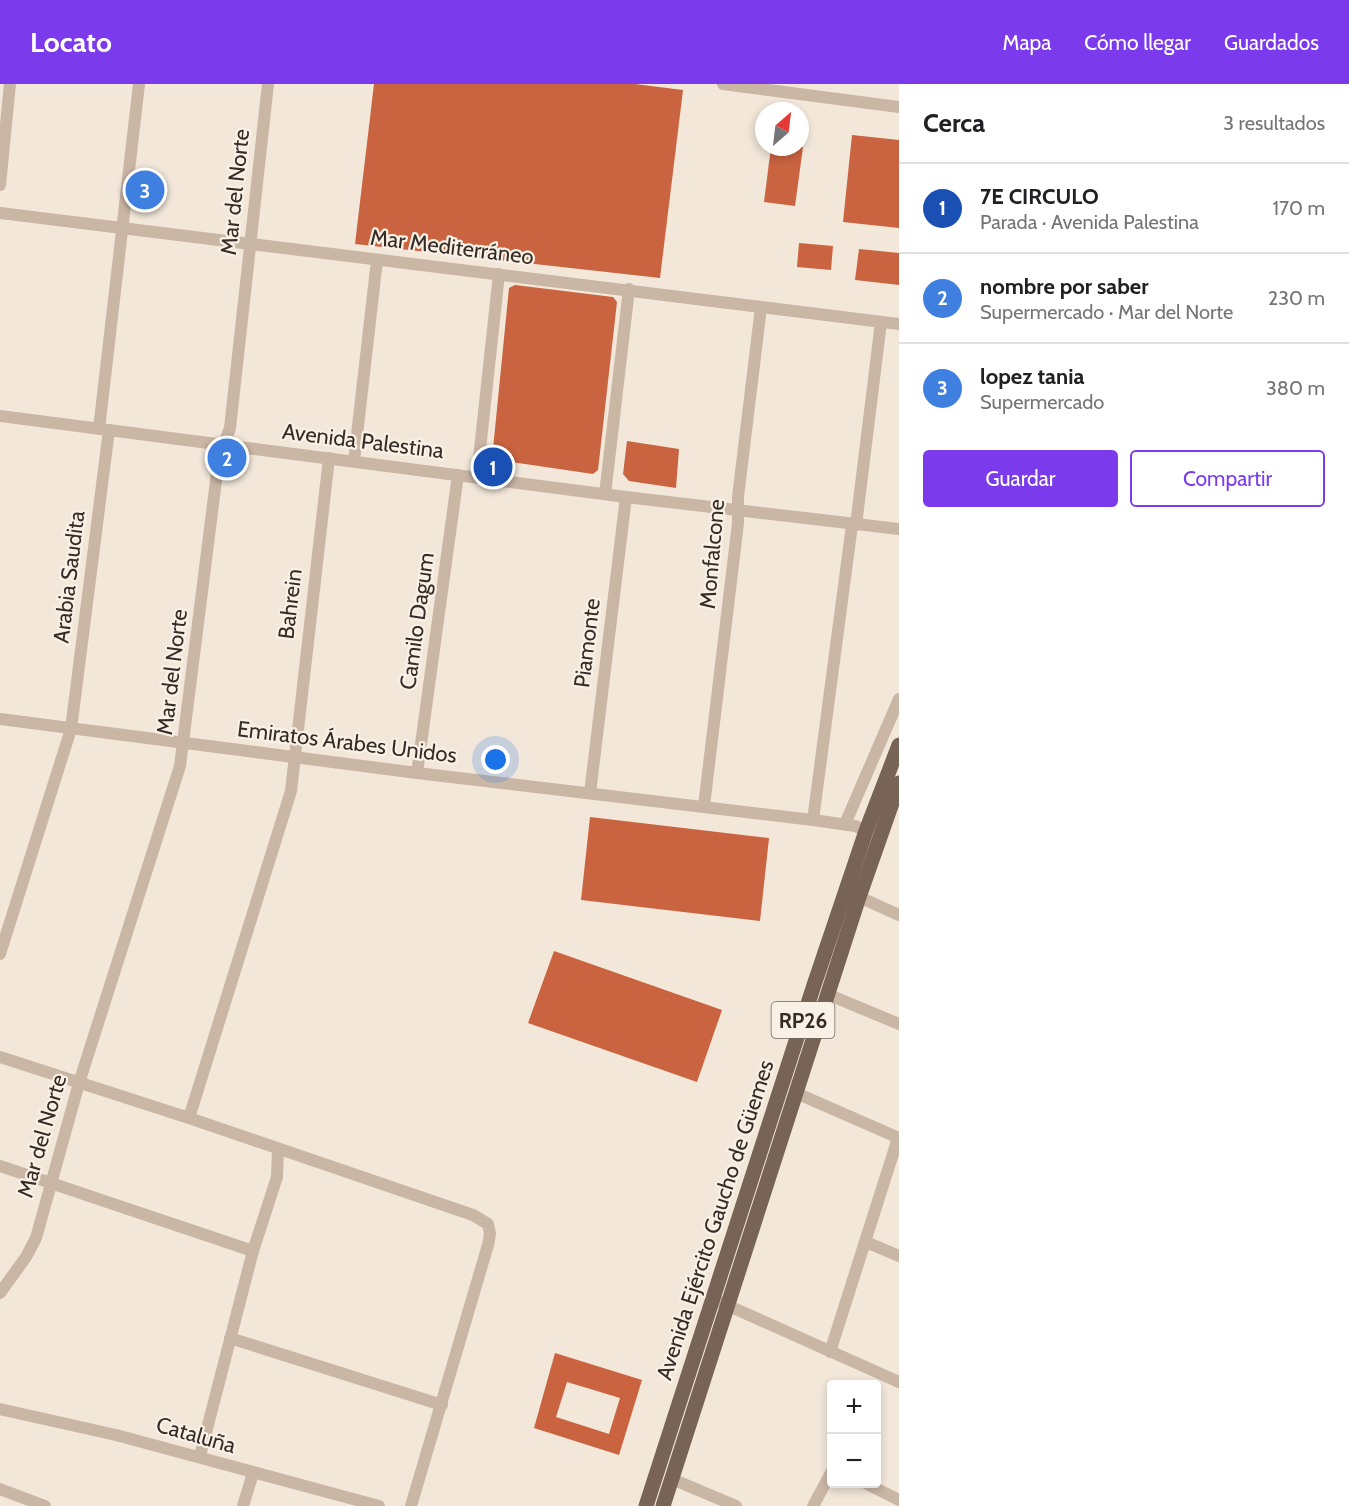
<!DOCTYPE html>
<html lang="es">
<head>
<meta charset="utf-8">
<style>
	:root { --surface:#fff; --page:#f2f2f2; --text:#202124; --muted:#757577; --line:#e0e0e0; --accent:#7c3aed }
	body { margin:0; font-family:Cabin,sans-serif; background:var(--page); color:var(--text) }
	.controls { position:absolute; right:18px; bottom:18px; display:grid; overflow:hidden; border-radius:6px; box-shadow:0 3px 9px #0003 }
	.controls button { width:54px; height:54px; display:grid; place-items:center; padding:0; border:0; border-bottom:2px solid var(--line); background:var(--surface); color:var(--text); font:30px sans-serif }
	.compass { position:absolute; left:755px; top:18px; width:54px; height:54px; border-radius:50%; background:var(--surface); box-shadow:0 3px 9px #0003; rotate:28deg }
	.you { position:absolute; left:496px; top:676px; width:21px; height:21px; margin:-15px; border:4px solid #fff; border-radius:50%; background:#1a73e8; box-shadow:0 0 0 9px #1a73e833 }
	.badge { display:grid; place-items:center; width:39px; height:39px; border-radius:50%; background:var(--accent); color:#fff; font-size:20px; font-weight:700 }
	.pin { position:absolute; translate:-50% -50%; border:3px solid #fff; box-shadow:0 2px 6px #0006 }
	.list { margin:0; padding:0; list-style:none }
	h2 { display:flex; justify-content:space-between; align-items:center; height:78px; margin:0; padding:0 24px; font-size:26px }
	h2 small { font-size:20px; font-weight:400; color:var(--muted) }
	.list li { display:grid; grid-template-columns:39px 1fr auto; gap:18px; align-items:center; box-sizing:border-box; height:90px; padding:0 24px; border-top:2px solid var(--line) }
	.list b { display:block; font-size:22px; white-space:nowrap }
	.list p { margin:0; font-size:20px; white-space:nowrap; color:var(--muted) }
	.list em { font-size:20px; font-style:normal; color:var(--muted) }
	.actions { display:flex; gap:12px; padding:18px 24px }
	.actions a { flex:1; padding:14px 0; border:2px solid var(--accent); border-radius:6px; text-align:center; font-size:21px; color:var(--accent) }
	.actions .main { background:var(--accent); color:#fff }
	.map { position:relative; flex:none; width:899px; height:1422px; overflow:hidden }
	header { display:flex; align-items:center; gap:36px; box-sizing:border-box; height:84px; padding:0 30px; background:var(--accent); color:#fff }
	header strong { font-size:28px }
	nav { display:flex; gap:33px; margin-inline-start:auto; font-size:21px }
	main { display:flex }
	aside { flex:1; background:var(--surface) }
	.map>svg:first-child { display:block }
</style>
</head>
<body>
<header>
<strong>Locato</strong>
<nav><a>Mapa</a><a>Cómo llegar</a><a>Guardados</a></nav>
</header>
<main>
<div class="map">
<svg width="899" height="1422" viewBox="0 0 899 1422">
	<rect width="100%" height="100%" fill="#f2e7d9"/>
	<g fill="#c96340" fill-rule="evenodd">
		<polygon points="374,0 635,0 683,6 660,194 355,160"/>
		<polygon points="852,51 899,56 899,144 843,138"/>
		<polygon points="771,63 803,63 795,122 764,118"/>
		<polygon points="799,159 833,162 831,186 797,183"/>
		<polygon points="859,165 899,169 899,201 855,196"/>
		<polygon points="515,201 613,213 617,218 598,386 593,390 492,375 509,204"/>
		<polygon points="627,357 679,365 676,404 629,397 623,390"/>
		<polygon points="590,733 769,754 760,837 581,816"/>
		<polygon points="554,867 722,926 697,998 528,939"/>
		<path d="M555,1269L642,1296L619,1371L534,1344ZM567,1298L620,1314L609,1350L556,1333Z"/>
	</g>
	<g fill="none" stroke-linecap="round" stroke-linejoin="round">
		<g stroke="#cab6a5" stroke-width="12">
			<polyline points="723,0 899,23"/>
			<polyline points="0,101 10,0"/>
			<polyline points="0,129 899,240"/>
			<polyline points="0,332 626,413 899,445"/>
			<polyline points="99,345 139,0"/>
			<polyline points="354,377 377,176"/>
			<polyline points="477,393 499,190"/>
			<polyline points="605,410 629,205"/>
			<polyline points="856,441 881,238"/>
			<polyline points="0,635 417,689 813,736 855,742 866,747"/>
			<polyline points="417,689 458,391"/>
			<polyline points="590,709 626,413"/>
			<polyline points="704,722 738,439 738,413 761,223"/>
			<polyline points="813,736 852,441"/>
			<polyline points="845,740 899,615"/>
			<polyline points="859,813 899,831"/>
			<polyline points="0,870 71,645 109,346"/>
			<polyline points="827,910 899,940"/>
			<polyline points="0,973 189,1034 473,1131 488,1140 490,1150 488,1161 411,1422"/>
			<polyline points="796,1009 899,1054"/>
			<polyline points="189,1034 291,707 329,374"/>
			<polyline points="0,1082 253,1167"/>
			<polyline points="866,1158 899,1172"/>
			<polyline points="0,1209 26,1173 36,1154 79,999 180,682 219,373 230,344 268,0"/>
			<polyline points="720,1218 899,1298"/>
			<polyline points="230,1254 442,1321"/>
			<polyline points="830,1268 898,1054"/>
			<polyline points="0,1325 116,1351 379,1422"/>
			<polyline points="200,1372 253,1167 277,1093 278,1066"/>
			<polyline points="672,1395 736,1422"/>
			<polyline points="867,1400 899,1416"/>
			<polyline points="0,1405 45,1422"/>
			<polyline points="243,1422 253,1389"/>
			<polyline points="813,1422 832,1387"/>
		</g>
		<g stroke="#786357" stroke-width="15">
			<polyline points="646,1422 814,901 866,747 899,661"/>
			<polyline points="663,1422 859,813 899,699"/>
		</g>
	</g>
	<g text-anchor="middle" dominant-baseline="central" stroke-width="4.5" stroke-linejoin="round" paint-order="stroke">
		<rect fill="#faf1e6" stroke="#716760" stroke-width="1.5" x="771.5" y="918" width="63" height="36" rx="4.5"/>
		<g font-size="21" font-weight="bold" fill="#362c27">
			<text x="803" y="936">RP26</text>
		</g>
		<g font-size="22" fill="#362c27" stroke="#faf1e6">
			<text transform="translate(235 108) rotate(-84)">Mar del Norte</text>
			<text transform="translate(452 163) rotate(7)">Mar Mediterráneo</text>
			<text transform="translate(363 357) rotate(7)">Avenida Palestina</text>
			<text transform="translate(712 470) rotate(-85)">Monfalcone</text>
			<text transform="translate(69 493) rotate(-83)">Arabia Saudita</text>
			<text transform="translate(290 520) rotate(-83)">Bahrein</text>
			<text transform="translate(417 537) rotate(-82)">Camilo Dagum</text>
			<text transform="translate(587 559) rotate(-83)">Piamonte</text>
			<text transform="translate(172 588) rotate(-83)">Mar del Norte</text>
			<text transform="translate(347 658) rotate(7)">Emiratos Árabes Unidos</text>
			<text transform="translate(42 1052) rotate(-74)">Mar del Norte</text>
			<text transform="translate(715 1136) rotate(-72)">Avenida Ejército Gaucho de Güemes</text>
			<text transform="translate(196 1351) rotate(16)">Cataluña</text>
		</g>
	</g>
</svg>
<div class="controls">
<button>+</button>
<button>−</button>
</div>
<svg class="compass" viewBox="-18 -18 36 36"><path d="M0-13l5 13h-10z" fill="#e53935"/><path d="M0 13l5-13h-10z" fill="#757577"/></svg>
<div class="you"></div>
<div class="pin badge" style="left:493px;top:383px;background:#1a4fb4">1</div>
<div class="pin badge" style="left:227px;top:374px;background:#3f7fe0">2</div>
<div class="pin badge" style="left:145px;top:106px;background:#3f7fe0">3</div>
</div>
<aside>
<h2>Cerca<small>3 resultados</small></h2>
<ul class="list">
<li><span class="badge" style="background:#1a4fb4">1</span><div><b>7E CIRCULO</b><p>Parada · Avenida Palestina</p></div><em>170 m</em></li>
<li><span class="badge" style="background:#3f7fe0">2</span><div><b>nombre por saber</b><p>Supermercado · Mar del Norte</p></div><em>230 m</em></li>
<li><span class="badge" style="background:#3f7fe0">3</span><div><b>lopez tania</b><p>Supermercado</p></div><em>380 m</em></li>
</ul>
<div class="actions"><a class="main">Guardar</a><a>Compartir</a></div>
</aside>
</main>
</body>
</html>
